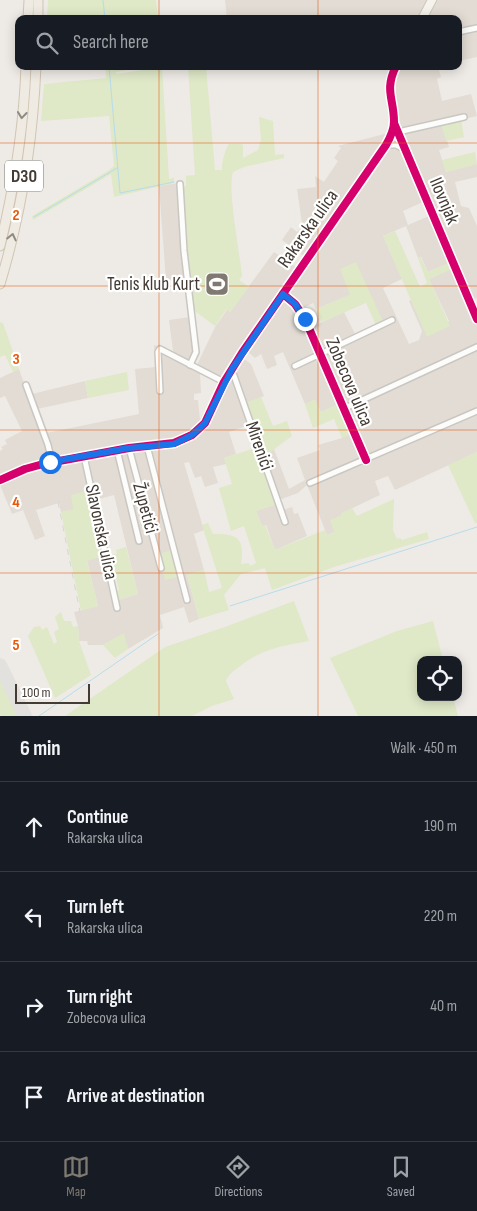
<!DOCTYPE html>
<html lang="en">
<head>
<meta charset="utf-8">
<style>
	:root { --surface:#171b24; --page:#242831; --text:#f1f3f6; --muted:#9ea1a6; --line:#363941; --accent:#7f7972 }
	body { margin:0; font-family:"Sofia Sans Condensed",sans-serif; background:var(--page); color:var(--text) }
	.controls { position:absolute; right:15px; bottom:15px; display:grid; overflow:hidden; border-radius:10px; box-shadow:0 2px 12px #0003 }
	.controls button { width:45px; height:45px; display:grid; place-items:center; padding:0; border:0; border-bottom:1px solid var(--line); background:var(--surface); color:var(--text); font:25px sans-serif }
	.scale { position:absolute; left:15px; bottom:12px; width:75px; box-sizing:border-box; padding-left:5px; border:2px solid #433b34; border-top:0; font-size:14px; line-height:18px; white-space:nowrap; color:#433b34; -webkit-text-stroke:4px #fff; paint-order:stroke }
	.stop { position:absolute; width:15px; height:15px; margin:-11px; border:4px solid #1a73e8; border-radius:50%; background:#fff }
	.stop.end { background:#1a73e8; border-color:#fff; box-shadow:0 1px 5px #0008 }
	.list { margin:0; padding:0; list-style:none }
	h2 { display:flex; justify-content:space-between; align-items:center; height:65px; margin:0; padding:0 20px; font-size:21px }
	h2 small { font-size:16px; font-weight:400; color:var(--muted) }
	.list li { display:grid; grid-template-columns:32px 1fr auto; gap:15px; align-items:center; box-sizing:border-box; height:90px; padding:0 20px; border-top:1px solid var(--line) }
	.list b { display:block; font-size:19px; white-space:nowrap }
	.list p { margin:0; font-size:16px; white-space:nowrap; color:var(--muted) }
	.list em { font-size:16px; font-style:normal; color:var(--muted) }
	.icon { flex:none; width:28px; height:28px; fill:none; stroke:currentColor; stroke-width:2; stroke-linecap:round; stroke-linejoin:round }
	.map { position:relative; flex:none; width:477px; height:716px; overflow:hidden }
	.search { position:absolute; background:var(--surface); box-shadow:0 2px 12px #0003; left:15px; right:15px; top:15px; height:55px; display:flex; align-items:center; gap:12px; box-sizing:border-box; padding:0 18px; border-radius:10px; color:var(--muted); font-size:19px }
	.sheet { height:425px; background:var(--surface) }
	nav { display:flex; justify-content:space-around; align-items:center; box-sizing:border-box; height:70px; border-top:1px solid var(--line); background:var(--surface); font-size:14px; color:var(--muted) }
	nav a { display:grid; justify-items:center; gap:2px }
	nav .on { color:var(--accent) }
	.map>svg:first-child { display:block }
</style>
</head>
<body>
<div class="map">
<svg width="477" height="716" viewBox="0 0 477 716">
	<rect width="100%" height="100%" fill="#eeebe6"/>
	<g fill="#e2dcd4" fill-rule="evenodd">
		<polygon points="225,0 477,0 477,57 458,61 458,19 227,19"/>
		<path d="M391,66H438L441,77L437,79L442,101L471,94L477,116L442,124L449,147L439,150L446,172L477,164V177L455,182L461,206L469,208L477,226V298L473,300L477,308V452L395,490L388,476L375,481L380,495L342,513L334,532L327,535L307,485L298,493L279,500L283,510L292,507L294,514L298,513L307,536L275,550L266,525L262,526L256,511L277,504L249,425L229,432L236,454L224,458L226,464L213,467L218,483L205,487L201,476L195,478L189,462L184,463L204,530L194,534L204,570L187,575L199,619L189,623L184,607L160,615L163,628L128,649L123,634L103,645H88L87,641H79L78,626L74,612L98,606L87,560L105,556L115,601L138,594L114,495L92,501L89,490L73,510L61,512L59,503L36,510L45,536L35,540L23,510L12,514L0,485V451L3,449L1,447L7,444L5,440L22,431L5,396L0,398V378L19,369L28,395L85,381L88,398L37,409L46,433L139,414L135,369L156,367L154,345L173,351L169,320L190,317L194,353L190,362L197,365L215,327L227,310L230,312L274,252L296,267L304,256L282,240L291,227L297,232L301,228L302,224L297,189L316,187L315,176L324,182L338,161L334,158L341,148L338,146L388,133L389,126L385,81ZM423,202L429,216L408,225L403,211ZM406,226L418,258L421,257L428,272L449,263L451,269L429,279L449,321L427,336L411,300L409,301L422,331L419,340L409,344L383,288L402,279L383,236ZM356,263L376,325L355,334L344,312L312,327L303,308L313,303L316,309L350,295ZM248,352L255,358L261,354L267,369L277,365L274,356L283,352L305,404L315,400L321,412L339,404L342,438L318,445L320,450L297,458L305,480L289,489L274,449L265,455L246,403L264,396L251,364L243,358ZM200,374L219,383L200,420L198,400H194V394L201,393Z"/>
		<polygon points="178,183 185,278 166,280 159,186"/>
	</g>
	<g fill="#dfe8c7">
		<polygon points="48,0 156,0 158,19 47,19"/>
		<polygon points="105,66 151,66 116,72 116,74 162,67 169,179 174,178 174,183 114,197 111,174 33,220 32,216 108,171 114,166 109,116 41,121 44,84 106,78"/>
		<path d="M188,66H206L215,170H222C221,164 226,147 229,144H241L243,145V158L258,150L261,140L259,117L273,121L275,155L284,154V158L244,167L233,172C227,189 240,254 242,276L239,280L249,287L230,312L226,310L215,326L192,309L183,187L186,186V176L195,175Z"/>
		<polygon points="461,120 464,137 446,141 441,124"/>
		<polygon points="475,152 477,164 446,172 442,160"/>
		<polygon points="395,231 420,287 427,283 418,258 420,257 428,272 449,263 452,269 429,279 450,326 427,337 383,236"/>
		<polygon points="356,262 383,321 376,325 366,303 322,322 316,309 350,295 340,269"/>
		<polygon points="0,322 3,323 19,369 13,372 5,355 0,357"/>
		<polygon points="127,372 129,390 88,398 85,381"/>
		<polygon points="261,397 273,426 287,421 292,436 265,456 246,403"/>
		<polygon points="315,399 321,412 339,404 352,434 342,438 334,419 313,428 305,404"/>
		<path d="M258,447L277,504L256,511L262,526L265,525L275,550L325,530L327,535L334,532L330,520L342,515L341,513L352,508L357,516L394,499L393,530L397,539L400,538L402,540L427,532L429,539L334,567L272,590L265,568L241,574L224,595L229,610L199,619L187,574L204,570L209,592L222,588L202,525L208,523L213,534C238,533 245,539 241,564L249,563L250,566L256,563L244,526L231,531L219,488L232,484L224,458Z"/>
		<polygon points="477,452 477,523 475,523 448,465"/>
		<polygon points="89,490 105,556 87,561 98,606 81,611 61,512 73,509 71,495"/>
		<polygon points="126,547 138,594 118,600 116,591 119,590 111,555 117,554 116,550"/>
		<polygon points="171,550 178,577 165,580 158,554"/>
		<path d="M294,601L309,641C282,646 261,649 239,667C233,671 229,674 226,681L234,699L212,706L192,716H65L165,647L225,627Z"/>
		<polygon points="61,612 64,621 71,621 73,627 78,626 79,641 91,675 55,698 28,636 34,627 40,626 42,630 47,627 54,644 57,642 54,632 59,629 55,617"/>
		<polygon points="433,621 443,660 421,660 421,697 453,697 458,716 358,716 330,658 397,631"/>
		<polygon points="124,633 128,649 115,658 103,645"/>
		<polygon points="0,675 21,716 1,716 0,714"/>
	</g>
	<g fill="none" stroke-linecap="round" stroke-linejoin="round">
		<g stroke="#b7dcec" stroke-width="1">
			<polyline points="103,0 105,19"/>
			<polyline points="109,66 120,193 174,182"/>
			<polyline points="34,217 117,168"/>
			<polyline points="230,606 477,527"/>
			<polyline points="39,716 158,634"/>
		</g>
		<polyline stroke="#e3e1de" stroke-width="14" points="0,665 25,716"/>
		<g stroke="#cac7c2" stroke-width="8">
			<g id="minor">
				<polyline points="458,32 477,28"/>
				<polyline points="395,126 477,319"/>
				<polyline points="398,132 464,117"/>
				<polyline points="386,145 396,145 404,149"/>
				<polyline points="180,184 184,251 196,352 190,365"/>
				<polyline points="283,294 295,304 305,319 366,460"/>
				<polyline points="295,366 392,320"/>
				<polyline points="232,370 285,522"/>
				<polyline points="26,385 48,445 52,462"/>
				<polyline points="160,391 158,352 160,349 224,382"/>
				<polyline points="343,409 477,347"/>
				<polyline points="147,446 187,600"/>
				<polyline points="129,448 161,568"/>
				<polyline points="117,450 139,541"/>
				<polyline points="84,456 117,608"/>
				<polyline points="310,483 477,411"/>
			</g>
		</g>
		<g stroke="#cdc7be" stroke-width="10">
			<g id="secondary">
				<polyline points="422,19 432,0"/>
				<path d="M0,480L25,469L43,464L129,448L174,443L192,435L205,423L224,382L242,353L386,145C390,138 394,130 394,122C394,98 384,91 396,66"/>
			</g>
		</g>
		<g stroke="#d0c5b4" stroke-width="11">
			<g id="primary">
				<polyline points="28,19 29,0"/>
				<polyline points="38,19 38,0"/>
				<path d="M0,246C14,188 24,126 26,66"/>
				<path d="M0,284C21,214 33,140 36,66"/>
			</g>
		</g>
		<use href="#minor" stroke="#fcfcfb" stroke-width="5"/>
		<use href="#secondary" stroke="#f6f3ed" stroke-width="8"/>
		<use href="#primary" stroke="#efeae2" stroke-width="9"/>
		<polyline stroke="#d8d7d7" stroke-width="1" stroke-dasharray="6 6" stroke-linecap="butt" points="58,502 80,612"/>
		<g stroke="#fff" stroke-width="11">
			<g id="cycleway">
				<polyline points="394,123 477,319"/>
				<polyline points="283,294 295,304 305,319 366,460"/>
				<path d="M0,480L25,469L43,464L129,448L174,443L192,435L205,423L224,382L242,353L386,145C390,138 394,130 394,122C394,98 384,91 396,66"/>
			</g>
		</g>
		<use href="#cycleway" stroke="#d6006c" stroke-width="8"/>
	</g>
	<defs><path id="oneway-chevron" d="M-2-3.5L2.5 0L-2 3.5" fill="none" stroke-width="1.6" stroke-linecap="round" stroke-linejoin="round" transform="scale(1.25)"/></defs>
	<g stroke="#908a82">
		<use href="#oneway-chevron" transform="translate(22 115) rotate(96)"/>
		<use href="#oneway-chevron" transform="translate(12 237) rotate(-77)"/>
	</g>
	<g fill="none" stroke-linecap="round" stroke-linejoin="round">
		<polyline stroke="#1a73e8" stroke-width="6" points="50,462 129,448 174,444 192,435 205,423 232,369 283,294 295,304 305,319"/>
	</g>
	<path fill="none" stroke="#e8590c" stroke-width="1" stroke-opacity="0.55" d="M159,0V19M318,0V19M159,66V716M318,66V716M0,143H477M0,286H477M0,430H477M0,573H477"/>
	<defs>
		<g id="stadium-square" transform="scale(1.25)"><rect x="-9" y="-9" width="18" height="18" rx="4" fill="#7f7972" stroke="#fff"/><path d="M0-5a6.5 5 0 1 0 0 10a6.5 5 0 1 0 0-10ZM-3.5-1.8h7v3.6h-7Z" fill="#fff"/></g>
	</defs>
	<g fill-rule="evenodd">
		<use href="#stadium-square" x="217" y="284"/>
	</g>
	<g text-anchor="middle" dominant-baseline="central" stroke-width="4.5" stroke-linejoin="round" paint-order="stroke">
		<rect fill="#fff" stroke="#7b7671" stroke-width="1" x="5" y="160.5" width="38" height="31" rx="4"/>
		<g font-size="18" font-weight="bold" fill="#433b34">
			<text x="24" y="176">D30</text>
		</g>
		<g font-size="19" fill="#433b34" stroke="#fff">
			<text transform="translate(444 201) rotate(67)">Ilovnjak</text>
			<text transform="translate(308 229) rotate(-55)">Rakarska ulica</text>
			<text transform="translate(349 382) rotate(67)">Zobecova ulica</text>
			<text transform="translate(259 446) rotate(71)">Mirenići</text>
			<text transform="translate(145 508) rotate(75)">Župetići</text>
			<text transform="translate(101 532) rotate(78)">Slavonska ulica</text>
		</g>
		<g font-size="19" fill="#433b34" stroke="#fff" text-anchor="end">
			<text x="200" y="284">Tenis klub Kurt</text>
		</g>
	</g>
	<g font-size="16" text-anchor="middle" font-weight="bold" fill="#e8590c" stroke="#fff" stroke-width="4.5" stroke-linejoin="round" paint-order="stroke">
		<text x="16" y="220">2</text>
		<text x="16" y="364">3</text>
		<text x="16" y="507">4</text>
		<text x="16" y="650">5</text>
	</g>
</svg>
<div class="controls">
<button><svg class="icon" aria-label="locate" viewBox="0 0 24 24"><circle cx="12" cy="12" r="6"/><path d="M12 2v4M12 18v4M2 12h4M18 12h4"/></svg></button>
</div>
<div class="scale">100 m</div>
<div class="stop" style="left:50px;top:462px"></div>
<div class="stop end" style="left:305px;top:319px"></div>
<div class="search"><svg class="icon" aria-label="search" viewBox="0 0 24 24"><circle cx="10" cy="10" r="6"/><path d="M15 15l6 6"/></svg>Search here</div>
</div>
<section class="sheet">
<h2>6 min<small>Walk · 450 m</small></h2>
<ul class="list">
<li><svg class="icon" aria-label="ahead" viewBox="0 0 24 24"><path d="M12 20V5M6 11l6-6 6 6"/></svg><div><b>Continue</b><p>Rakarska ulica</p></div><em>190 m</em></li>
<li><svg class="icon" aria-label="left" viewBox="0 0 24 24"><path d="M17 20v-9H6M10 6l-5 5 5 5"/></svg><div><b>Turn left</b><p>Rakarska ulica</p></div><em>220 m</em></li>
<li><svg class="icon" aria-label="right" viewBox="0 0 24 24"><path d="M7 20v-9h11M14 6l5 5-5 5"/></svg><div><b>Turn right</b><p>Zobecova ulica</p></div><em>40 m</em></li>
<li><svg class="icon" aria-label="arrive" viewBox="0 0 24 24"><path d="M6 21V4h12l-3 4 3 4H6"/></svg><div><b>Arrive at destination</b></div></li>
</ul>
</section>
<nav>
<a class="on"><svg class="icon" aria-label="map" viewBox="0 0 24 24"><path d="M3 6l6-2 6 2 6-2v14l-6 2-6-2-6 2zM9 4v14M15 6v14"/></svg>Map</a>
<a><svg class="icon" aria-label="directions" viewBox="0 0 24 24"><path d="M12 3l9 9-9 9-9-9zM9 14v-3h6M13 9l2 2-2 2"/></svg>Directions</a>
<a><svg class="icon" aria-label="saved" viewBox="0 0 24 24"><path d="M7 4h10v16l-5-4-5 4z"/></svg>Saved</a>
</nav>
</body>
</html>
